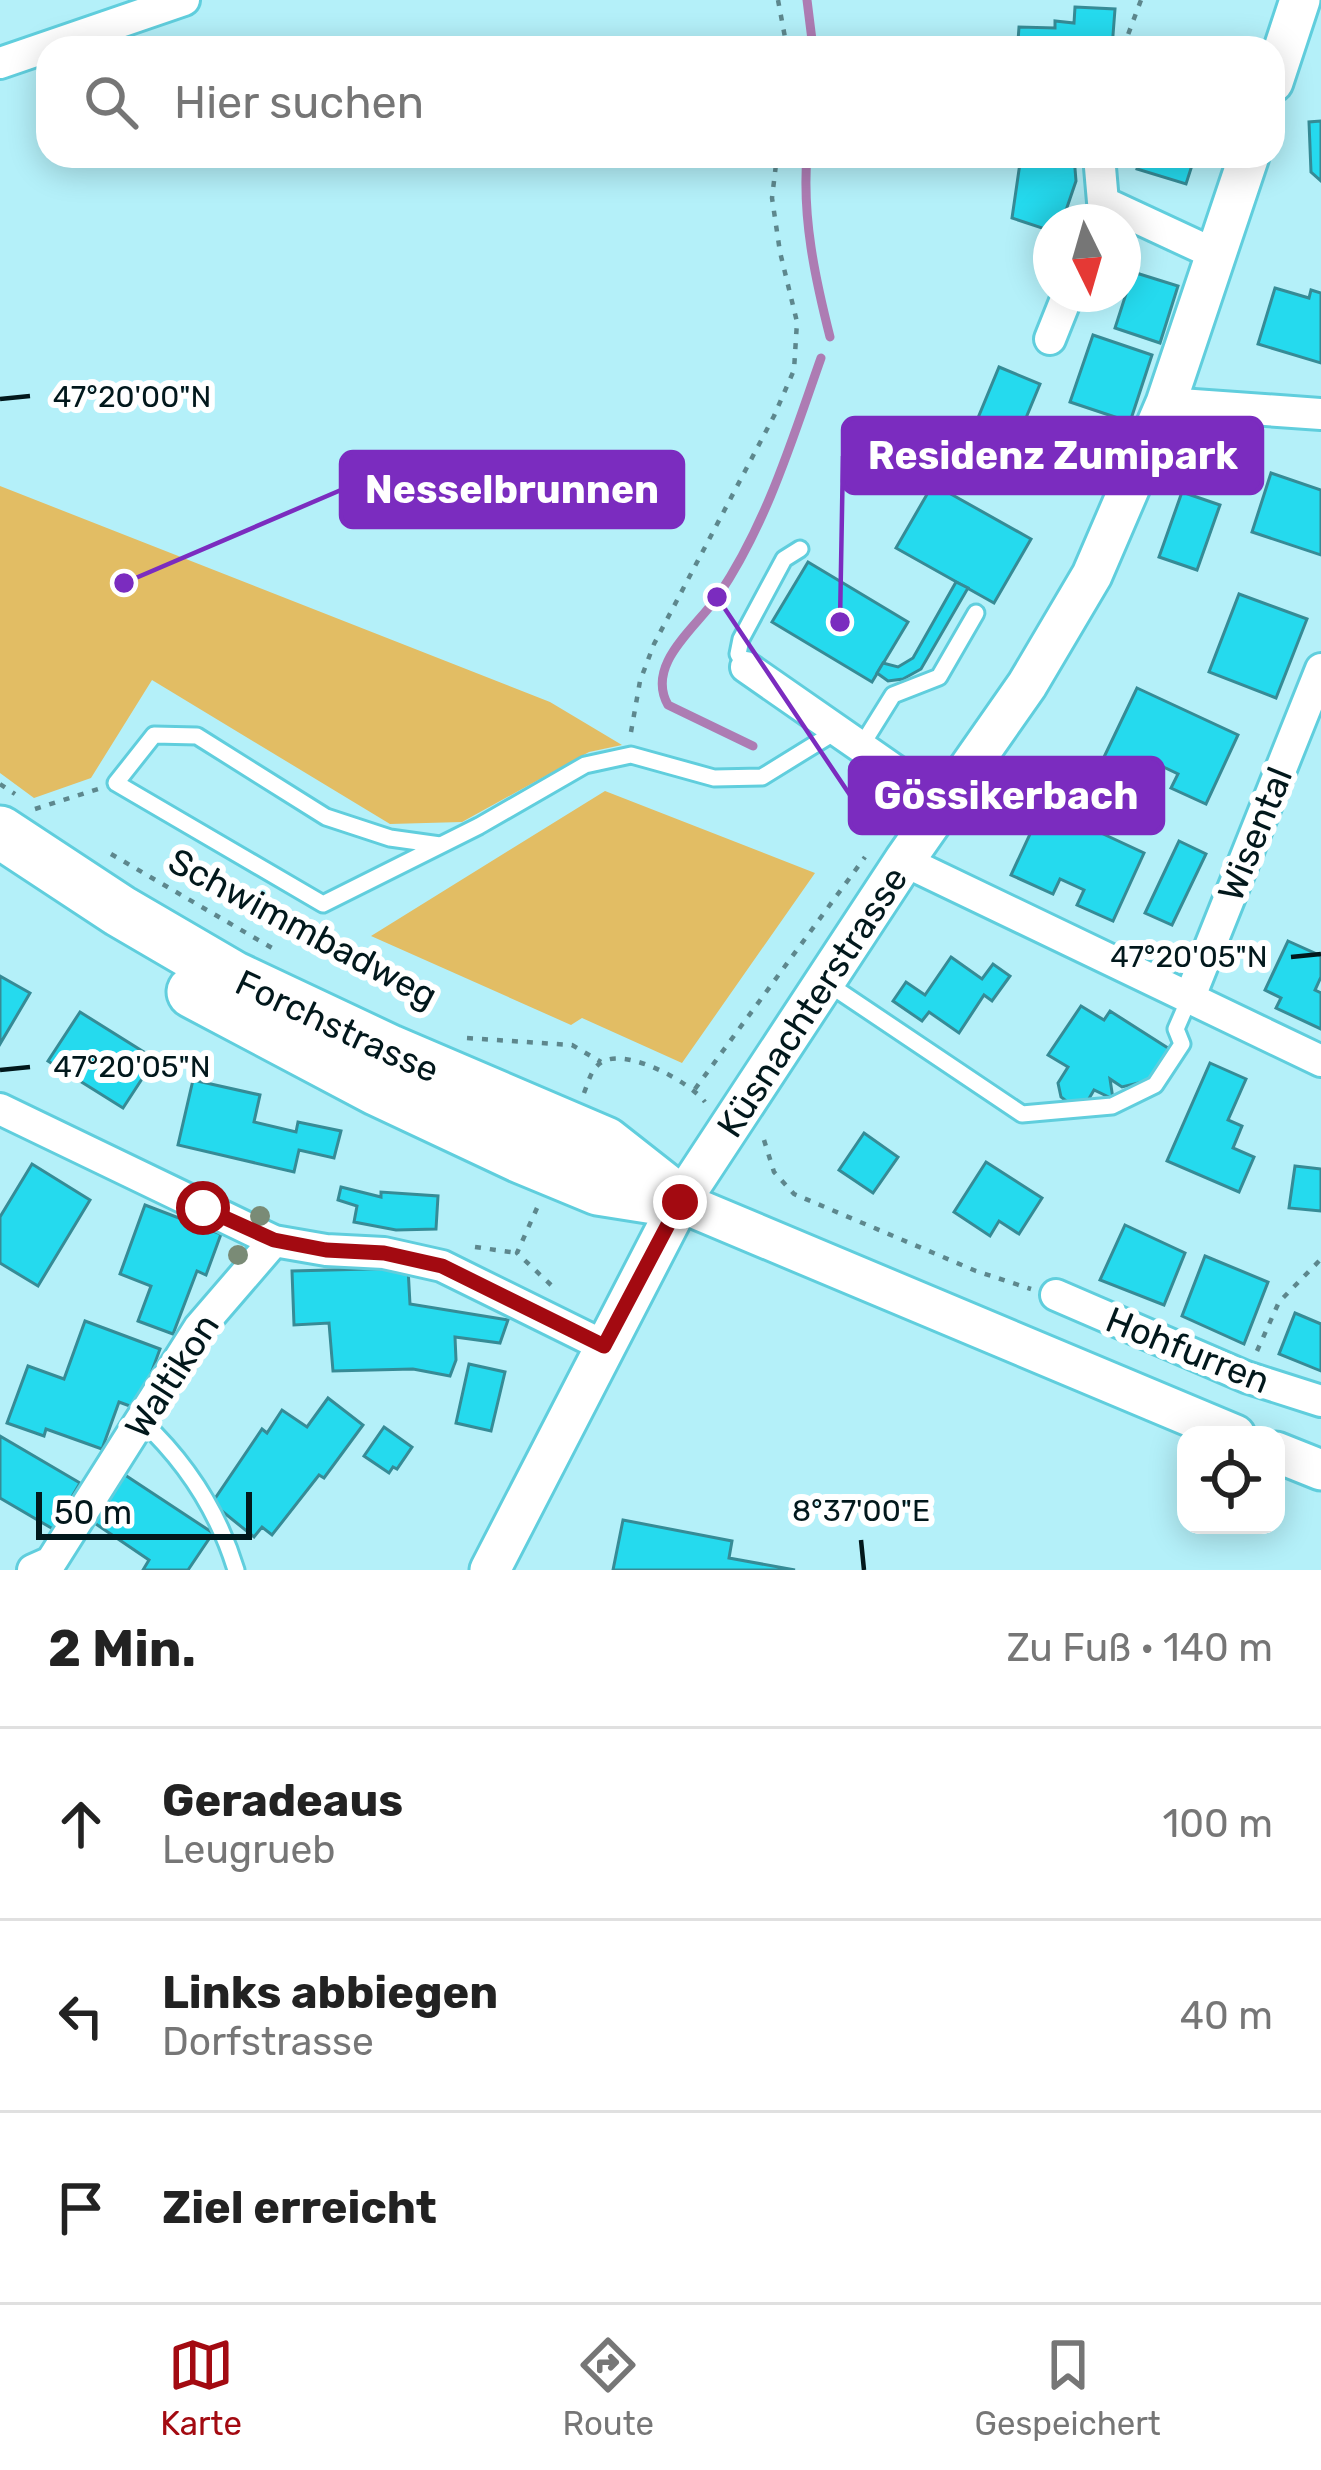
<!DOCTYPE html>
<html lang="de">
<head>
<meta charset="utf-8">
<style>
	:root { --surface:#fff; --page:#f6f6f6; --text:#222; --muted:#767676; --line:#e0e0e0; --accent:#a30a11 }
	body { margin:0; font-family:Rubik,sans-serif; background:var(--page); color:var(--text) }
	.controls { position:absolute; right:36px; bottom:36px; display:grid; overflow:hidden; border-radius:24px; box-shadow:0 6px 30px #0003 }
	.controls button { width:108px; height:108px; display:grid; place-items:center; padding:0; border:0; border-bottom:3px solid var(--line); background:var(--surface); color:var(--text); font:60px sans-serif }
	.compass { position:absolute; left:1033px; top:204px; width:108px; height:108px; border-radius:50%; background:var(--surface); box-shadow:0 6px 30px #0003; rotate:175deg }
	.scale { position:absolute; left:36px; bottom:30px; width:216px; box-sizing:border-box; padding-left:12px; border:6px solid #02181c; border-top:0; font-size:33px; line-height:42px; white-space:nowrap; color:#02181c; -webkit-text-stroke:9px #fff; paint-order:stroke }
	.stop { position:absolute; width:36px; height:36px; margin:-27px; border:9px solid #a30a11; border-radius:50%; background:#fff }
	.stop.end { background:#a30a11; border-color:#fff; box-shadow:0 3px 12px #0008 }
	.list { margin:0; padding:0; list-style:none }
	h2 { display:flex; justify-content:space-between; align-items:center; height:156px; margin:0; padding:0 48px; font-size:51px }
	h2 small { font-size:39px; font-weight:400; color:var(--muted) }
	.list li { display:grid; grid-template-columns:78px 1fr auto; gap:36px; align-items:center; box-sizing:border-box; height:192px; padding:0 48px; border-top:3px solid var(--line) }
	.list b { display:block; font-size:45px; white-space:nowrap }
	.list p { margin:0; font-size:39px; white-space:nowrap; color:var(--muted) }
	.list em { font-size:39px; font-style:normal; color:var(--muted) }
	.icon { flex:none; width:66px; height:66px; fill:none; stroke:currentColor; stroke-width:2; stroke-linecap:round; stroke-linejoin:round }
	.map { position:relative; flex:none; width:1321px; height:1570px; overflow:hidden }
	.search { position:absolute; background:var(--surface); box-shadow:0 6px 30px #0003; left:36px; right:36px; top:36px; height:132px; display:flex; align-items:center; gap:30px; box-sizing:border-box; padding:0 42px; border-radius:36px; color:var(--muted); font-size:45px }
	.sheet { height:732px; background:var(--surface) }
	nav { display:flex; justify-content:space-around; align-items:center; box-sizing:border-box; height:168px; border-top:3px solid var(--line); background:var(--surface); font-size:33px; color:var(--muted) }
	nav a { display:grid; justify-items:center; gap:6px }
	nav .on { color:var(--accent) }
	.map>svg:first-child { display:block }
</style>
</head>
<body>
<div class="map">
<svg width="1321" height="1570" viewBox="0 0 1321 1570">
	<rect width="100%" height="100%" fill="#b4f0f9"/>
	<g fill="#e2bd64">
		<polygon points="0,486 550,702 622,745 589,752 462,822 390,824 152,680 91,778 34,798 0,773"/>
		<polygon points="605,791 815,873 682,1063 582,1018 571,1025 371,936"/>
	</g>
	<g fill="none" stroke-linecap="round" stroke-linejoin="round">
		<g stroke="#ad7cb3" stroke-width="9">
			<polyline points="807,0 813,48"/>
			<path d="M807,156C802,217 815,278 830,337"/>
			<path d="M753,746L668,705C645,664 696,628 718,596C767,523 792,440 821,358"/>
		</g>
	</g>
	<g fill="#25daee" stroke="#368b96" stroke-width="3">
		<polygon points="1075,7 1115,9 1112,48 996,48 996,40 1018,41 1019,27 1055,28 1055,21 1074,23"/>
		<polygon points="1321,121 1321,181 1311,172 1309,122"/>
		<polygon points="1021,156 1074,156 1076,181 1062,222 1051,222 1051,231 1012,218"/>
		<polygon points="1141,156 1195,156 1186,184 1137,169"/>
		<polygon points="1133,272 1178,286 1160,343 1115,328"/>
		<polygon points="1275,288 1309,298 1311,290 1321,293 1321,363 1258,344"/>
		<polygon points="1093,335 1152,355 1130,422 1070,402"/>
		<polygon points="999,367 1040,384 1021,430 1030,434 1023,450 973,430"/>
		<polygon points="1271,473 1321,490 1321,555 1252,532"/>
		<polygon points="933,484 1031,539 994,603 896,548"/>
		<polygon points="1182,492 1220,505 1197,570 1159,557"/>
		<polygon points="808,562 908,622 872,682 772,622"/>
		<polygon points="956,582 968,588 921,669 903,679 888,681 877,673 883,663 898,667 913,658"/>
		<polygon points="1239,594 1307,619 1276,698 1209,672"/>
		<polygon points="1137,688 1238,735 1206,804 1171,788 1178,774 1155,763 1148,777 1104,757"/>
		<polygon points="1043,806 1144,853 1113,921 1077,905 1084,890 1060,879 1053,894 1011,875"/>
		<polygon points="1179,841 1206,854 1172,925 1145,913"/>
		<polygon points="1288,941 1321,956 1321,977 1315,990 1321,993 1321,1029 1276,1008 1281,998 1265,990"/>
		<polygon points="951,957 982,979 993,964 1010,976 992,1001 984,995 959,1033 929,1012 922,1021 893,1001 906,982 925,995"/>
		<polygon points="0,976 30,993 0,1044"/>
		<polygon points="1081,1006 1104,1020 1110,1011 1171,1050 1151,1080 1122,1087 1110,1079 1113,1099 1094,1090 1087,1102 1070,1104 1061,1097 1058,1083 1068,1067 1048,1055"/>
		<polygon points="80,1012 155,1059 123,1108 48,1061"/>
		<polygon points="1210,1063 1246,1079 1228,1120 1242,1126 1233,1148 1254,1157 1239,1192 1167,1161"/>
		<polygon points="193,1080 260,1095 254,1122 296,1132 298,1122 341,1131 334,1158 299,1150 294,1172 178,1145"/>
		<polygon points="864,1133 898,1157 873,1193 839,1170"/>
		<polygon points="986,1162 1042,1198 1019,1234 999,1221 990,1236 954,1212"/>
		<polygon points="32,1164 90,1200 38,1286 0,1263 0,1217"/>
		<polygon points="1295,1166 1321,1169 1321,1211 1289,1208"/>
		<polygon points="341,1187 381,1197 381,1192 438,1196 436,1229 396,1230 354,1222 357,1206 338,1200"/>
		<polygon points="145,1205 221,1234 206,1275 197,1271 173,1334 138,1321 151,1286 120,1274"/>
		<polygon points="1125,1225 1185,1253 1164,1305 1100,1280"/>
		<polygon points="1205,1256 1268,1282 1244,1344 1182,1316"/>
		<polygon points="408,1268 410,1304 508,1320 500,1343 455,1337 456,1360 450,1376 413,1369 333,1371 329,1323 294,1325 292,1271"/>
		<polygon points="1295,1313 1321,1324 1321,1371 1279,1354"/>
		<polygon points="85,1321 160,1349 138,1409 119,1402 102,1449 46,1429 44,1436 7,1423 28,1366 64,1379"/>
		<polygon points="469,1364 505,1372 491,1431 456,1423"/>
		<polygon points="328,1398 363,1425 324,1478 319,1475 272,1535 262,1527 254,1537 212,1503 262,1429 267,1433 282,1410 307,1427"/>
		<polygon points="384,1427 412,1447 397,1469 393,1467 389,1473 364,1456"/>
		<polygon points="0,1436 80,1483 53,1529 0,1498"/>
		<polygon points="125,1475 213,1533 188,1570 143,1570 149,1560 93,1522"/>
		<polygon points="623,1520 732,1541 729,1558 795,1570 613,1570"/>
	</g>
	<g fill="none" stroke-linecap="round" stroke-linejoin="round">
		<g stroke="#60cedd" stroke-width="21">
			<g id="lane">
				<polyline points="746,667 738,654 741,639 784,559 800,549"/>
				<polyline points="860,748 893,695 939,677 976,613"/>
				<polyline points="440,845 390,838 326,817 197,736 154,735 116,783 323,904 479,826 585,765 631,755 714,778 762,777 835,732"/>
				<polyline points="827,983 1022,1114 1112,1106 1155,1085 1182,1044 1176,1029 1189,999"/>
				<path d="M142,1421C187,1463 218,1511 236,1570"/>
			</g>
		</g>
		<g stroke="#60cedd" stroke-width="36">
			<g id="street">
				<polyline points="0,63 184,0"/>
				<polyline points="1099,156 1103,202 1217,255"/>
				<polyline points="1050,339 1068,294"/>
				<polyline points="1166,403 1321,414"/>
				<polyline points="746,667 946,806"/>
				<polyline points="904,861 1321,1061"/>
				<polyline points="1189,999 1321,669"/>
				<polyline points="0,1109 274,1241 326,1250 384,1253 442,1266 604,1346"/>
				<polyline points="1056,1295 1246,1377 1321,1401"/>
				<polyline points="33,1570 51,1562 199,1328 274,1241"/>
			</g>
		</g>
		<g stroke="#60cedd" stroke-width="45">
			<g id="secondary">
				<polyline points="1273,82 1300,0"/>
				<polyline points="680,1202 1235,1435"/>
				<polyline points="1276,1452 1321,1470"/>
				<path id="s1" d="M490,1570L680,1202L904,861L1027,685L1092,575L1166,403L1249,156"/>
			</g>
		</g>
		<g stroke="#60cedd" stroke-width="57">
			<g id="highway">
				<path id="s2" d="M0,832L120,911L233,977L390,1051L605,1143L680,1202"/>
				<polyline points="193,992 378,1090 523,1158 598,1189 674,1201"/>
			</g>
		</g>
		<g stroke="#5d878d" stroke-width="4.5" stroke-dasharray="6 9" stroke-linecap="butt">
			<polyline points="778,0 787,48"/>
			<polyline points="1123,48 1141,0"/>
			<polyline points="631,732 640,681 654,644 774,416 794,370 797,322 780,252 772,198 777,156"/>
			<polyline points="0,784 15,794"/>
			<polyline points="35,809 98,789"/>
			<polyline points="111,854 272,948"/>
			<polyline points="467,1038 572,1045 601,1062"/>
			<polyline points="695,1089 865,857"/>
			<path d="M584,1093C589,1081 591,1067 604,1061C629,1049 690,1082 705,1102"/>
			<polyline points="764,1140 774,1172 794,1194 976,1271 1031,1289"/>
			<polyline points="537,1208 517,1253 551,1285"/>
			<polyline points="475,1247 517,1253"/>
			<polyline points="1257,1351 1279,1302 1321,1259"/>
		</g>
		<use href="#lane" stroke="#fff" stroke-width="15"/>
		<use href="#street" stroke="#fff" stroke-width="30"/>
		<use href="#secondary" stroke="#fff" stroke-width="39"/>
		<use href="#highway" stroke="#fff" stroke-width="51"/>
	</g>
	<g fill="#7a8b76">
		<circle cx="260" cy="1216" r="10"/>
		<circle cx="238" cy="1255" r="10"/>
	</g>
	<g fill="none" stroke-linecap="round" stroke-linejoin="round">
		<polyline stroke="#a30a11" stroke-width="15" points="203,1208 274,1240 326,1250 384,1253 442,1266 604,1346 680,1202"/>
	</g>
	<path fill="none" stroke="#02181c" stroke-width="4.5" d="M0,399L30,396M1291,957L1321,954M0,1070L30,1067M861,1540L864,1570"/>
	<g text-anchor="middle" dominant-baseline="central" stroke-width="12" stroke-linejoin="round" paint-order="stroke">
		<g font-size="36" fill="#02181c" stroke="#fff">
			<text transform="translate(1255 834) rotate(-68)">Wisental</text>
			<text transform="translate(303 928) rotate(28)">Schwimmbadweg</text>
			<text stroke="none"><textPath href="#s1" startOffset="654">Küsnachterstrasse</textPath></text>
			<text stroke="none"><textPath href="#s2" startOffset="390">Forchstrasse</textPath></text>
			<text transform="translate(1188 1350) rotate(22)">Hohfurren</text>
			<text transform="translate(172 1376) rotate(-57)">Waltikon</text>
		</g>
	</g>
	<g font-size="30" text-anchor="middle" fill="#02181c" stroke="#fff" stroke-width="12" stroke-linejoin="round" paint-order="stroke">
		<text x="132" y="407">47°20'00"N</text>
		<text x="1189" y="967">47°20'05"N</text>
		<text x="132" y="1077">47°20'05"N</text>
		<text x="861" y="1521">8°37'00"E</text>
	</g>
	<path fill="none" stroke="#7b2cbf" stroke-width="4.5" d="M840 622L843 456M124 583L341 490M717 597L850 795"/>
	<g fill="#7b2cbf" stroke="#fff" stroke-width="4.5">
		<circle cx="840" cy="622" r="12"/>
		<circle cx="124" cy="583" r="12"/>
		<circle cx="717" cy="597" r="12"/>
	</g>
	<g fill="#7b2cbf" stroke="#7b2cbf" stroke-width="4.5">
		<rect x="843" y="418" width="419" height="75" rx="12"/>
		<rect x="341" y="452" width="342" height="75" rx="12"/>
		<rect x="850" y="758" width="313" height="75" rx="12"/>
	</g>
	<g font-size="39" text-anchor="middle" font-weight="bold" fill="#fff">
		<text x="1053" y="469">Residenz Zumipark</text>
		<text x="512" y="503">Nesselbrunnen</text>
		<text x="1006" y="809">Gössikerbach</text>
	</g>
</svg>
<div class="controls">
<button><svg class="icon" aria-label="locate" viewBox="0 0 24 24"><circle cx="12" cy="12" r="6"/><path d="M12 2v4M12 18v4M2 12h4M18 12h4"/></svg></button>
</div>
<svg class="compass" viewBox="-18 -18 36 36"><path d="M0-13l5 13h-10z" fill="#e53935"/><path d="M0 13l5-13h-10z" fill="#767676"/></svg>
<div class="scale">50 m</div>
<div class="stop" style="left:203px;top:1208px"></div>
<div class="stop end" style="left:680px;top:1202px"></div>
<div class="search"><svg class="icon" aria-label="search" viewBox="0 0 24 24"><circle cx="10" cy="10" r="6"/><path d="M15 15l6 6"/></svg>Hier suchen</div>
</div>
<section class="sheet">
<h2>2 Min.<small>Zu Fuß · 140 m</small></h2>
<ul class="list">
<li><svg class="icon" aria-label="ahead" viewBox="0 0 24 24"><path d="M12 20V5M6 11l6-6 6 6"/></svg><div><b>Geradeaus</b><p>Leugrueb</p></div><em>100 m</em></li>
<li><svg class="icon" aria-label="left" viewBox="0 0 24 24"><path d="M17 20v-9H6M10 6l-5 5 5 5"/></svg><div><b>Links abbiegen</b><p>Dorfstrasse</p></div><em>40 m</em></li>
<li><svg class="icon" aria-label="arrive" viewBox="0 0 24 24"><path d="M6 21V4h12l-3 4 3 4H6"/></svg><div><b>Ziel erreicht</b></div></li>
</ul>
</section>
<nav>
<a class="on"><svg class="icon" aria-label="map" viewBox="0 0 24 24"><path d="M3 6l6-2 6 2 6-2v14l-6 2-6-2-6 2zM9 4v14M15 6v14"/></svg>Karte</a>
<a><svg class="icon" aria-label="directions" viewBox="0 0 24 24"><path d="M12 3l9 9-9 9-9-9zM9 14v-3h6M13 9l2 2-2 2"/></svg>Route</a>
<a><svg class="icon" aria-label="saved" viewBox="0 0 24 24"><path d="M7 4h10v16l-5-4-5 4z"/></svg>Gespeichert</a>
</nav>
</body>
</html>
